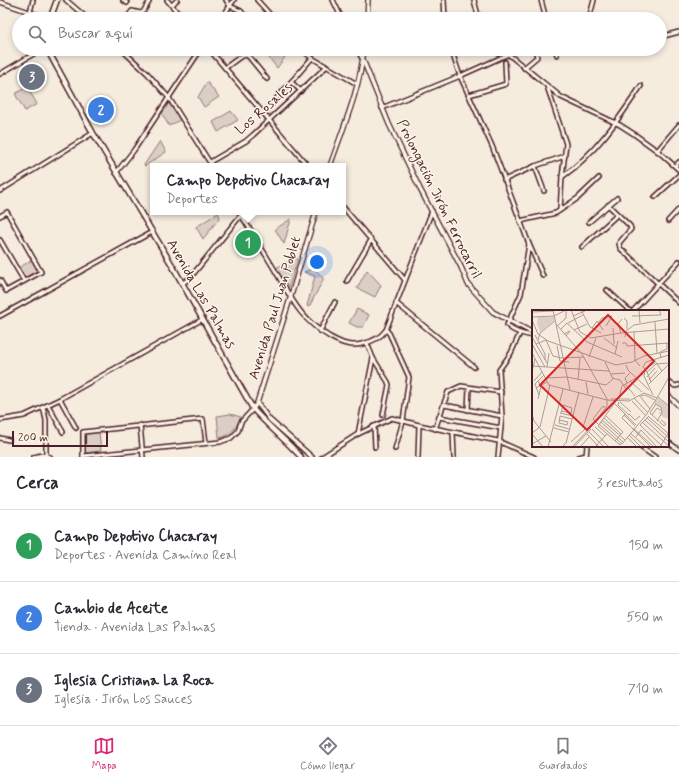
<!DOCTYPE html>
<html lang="es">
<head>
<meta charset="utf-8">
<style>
	:root { --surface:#fff; --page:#f7f7f7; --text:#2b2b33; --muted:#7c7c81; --line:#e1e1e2; --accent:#db2777 }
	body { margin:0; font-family:Mynerve,sans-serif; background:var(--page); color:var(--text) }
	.scale { position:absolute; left:12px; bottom:10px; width:96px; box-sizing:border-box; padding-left:4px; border:2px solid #4a1f2b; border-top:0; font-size:11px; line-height:14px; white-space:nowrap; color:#4a1f2b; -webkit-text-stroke:3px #fcf5e5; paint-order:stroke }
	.you { position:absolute; left:317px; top:262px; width:14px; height:14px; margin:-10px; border:3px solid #fff; border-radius:50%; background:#1a73e8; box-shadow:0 0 0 6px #1a73e833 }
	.badge { display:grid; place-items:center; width:26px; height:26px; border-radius:50%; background:var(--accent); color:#fff; font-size:13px; font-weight:700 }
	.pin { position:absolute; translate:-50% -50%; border:2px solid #fff; box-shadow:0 1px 4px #0006 }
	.popup { position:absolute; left:150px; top:163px; width:196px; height:52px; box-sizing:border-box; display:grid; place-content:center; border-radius:0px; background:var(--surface); filter:drop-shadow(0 1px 3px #0005); font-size:13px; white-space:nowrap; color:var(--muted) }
	.popup b { font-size:15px; color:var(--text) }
	.popup::after { content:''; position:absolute; left:50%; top:100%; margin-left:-8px; border:8px solid transparent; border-top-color:var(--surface) }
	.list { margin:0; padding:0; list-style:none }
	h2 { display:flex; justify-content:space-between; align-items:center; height:52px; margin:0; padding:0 16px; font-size:17px }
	h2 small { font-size:13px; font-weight:400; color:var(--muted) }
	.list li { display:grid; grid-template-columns:26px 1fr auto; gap:12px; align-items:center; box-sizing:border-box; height:72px; padding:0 16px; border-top:1px solid var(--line) }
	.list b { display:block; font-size:15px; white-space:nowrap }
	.list p { margin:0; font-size:13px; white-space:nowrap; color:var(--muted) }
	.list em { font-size:13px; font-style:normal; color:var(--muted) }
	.icon { flex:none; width:22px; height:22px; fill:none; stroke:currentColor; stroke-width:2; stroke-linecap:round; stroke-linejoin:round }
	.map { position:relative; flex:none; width:679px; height:457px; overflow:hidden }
	.search { position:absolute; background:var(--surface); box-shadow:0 2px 6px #0003; left:12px; right:12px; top:12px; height:44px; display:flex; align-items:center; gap:10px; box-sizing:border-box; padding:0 14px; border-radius:22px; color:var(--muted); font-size:15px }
	.sheet { height:268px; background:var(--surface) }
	nav { display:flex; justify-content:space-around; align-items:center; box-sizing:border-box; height:56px; border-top:1px solid var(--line); background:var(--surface); font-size:11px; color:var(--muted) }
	nav a { display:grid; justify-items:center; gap:2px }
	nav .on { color:var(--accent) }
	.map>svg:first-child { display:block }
</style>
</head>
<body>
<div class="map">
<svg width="679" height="457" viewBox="0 0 679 457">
	<rect width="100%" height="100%" fill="#f5ecde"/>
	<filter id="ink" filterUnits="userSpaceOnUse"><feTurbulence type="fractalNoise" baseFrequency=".025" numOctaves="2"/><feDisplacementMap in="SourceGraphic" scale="8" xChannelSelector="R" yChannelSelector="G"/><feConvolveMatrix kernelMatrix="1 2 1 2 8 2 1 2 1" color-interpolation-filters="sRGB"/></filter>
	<g filter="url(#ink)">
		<g fill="#dbcec4" stroke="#927678">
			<polygon points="268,49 278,49 285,57 277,68 263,50"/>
			<polygon points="207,82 219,97 204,107 198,97"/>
			<polygon points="27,87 37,104 25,111 15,94"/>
			<polygon points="169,103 180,120 169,126 162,114"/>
			<polygon points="231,111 238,120 218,132 213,122"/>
			<polygon points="160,141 166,152 145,166 144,165"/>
			<polygon points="218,213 220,217 203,239 196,227"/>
			<polygon points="291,219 284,244 275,229"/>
			<polygon points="247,232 258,250 250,254 239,237"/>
			<polygon points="295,258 298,259 289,287 287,287 276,268"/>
			<polygon points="32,260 38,270 24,278 18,268"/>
			<polygon points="314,268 323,278 323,280 309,307 307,306 315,276 304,272"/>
			<polygon points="367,270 381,285 375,297 357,288"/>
			<polygon points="357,309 369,315 363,327 357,327 349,323"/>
			<path d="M230,414L241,417C235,428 232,436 219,438L217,416Z"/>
			<polygon points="99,432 101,451 84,453 85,434"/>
		</g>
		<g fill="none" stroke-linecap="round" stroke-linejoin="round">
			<g stroke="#4a1f2b" stroke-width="6">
				<g id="minor">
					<polyline points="66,0 88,19"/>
					<polyline points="123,0 127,3"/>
					<polyline points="167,0 183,19"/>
					<polyline points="226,0 230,6 241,11 247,19"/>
					<polyline points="257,0 274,19"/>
					<polyline points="333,0 342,19"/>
					<polyline points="444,0 445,19"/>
					<polyline points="474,0 479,19"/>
					<polyline points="541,0 546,19"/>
					<polyline points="0,2 50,19"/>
					<polyline points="172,5 177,0"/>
					<polyline points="30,12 33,0"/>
					<polyline points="126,19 132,11 140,13 143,12 149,2"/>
					<polyline points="221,19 234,0"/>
					<polyline points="537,19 546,17"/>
					<polyline points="589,19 594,0"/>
					<polyline points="660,37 679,32"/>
					<polyline points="121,49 148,74 169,98 212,166"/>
					<polyline points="209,49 308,166"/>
					<polyline points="301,49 312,58 357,84"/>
					<polyline points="357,49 363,60"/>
					<polyline points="451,49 460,76 492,146 529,244 543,276"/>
					<polyline points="502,49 561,97 620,125 634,134 659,152 679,170"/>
					<polyline points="555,49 557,55"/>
					<polyline points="583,50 583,49"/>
					<polyline points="225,68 240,57 246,55 249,57 267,79"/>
					<polyline points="524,68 537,57 535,49"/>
					<polyline points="0,74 42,49"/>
					<polyline points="291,82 301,91"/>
					<polyline points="547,86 566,144 562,177 560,210"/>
					<polyline points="469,95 506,84 505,62"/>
					<polyline points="382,108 460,76 509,54"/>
					<polyline points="263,114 312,58"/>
					<polyline points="657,151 679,125"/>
					<polyline points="210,162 246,141 253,135 327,66"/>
					<polyline points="535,166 544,191"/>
					<polyline points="675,166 679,162"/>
					<polyline points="116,173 134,150 201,49"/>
					<path d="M562,177C595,154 619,119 641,86"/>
					<polyline points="504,180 535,166 565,156"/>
					<polyline points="0,191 93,133"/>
					<polyline points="655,197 679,175"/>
					<polyline points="608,205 630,226 631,229 619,243 620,248 679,303"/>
					<polyline points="343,207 405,280"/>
					<path d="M239,212C251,230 262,249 273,267C291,297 299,319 330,337C341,343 350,347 362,344C372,342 380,338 386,330L432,211"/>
					<polyline points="0,216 7,212 41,272 6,291 0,280"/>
					<polyline points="520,221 556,213 578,198 599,178"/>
					<polyline points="668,221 679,209"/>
					<polyline points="589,222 617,198"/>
					<polyline points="0,240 24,281"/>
					<path d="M529,244L521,294L507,325C513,332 524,334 533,336"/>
					<polyline points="582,247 617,215"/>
					<polyline points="347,281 371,240"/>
					<polyline points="183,283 190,278 241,215"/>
					<polyline points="607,290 630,311"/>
					<polyline points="396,303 474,367"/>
					<polyline points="633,311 679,261"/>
					<polyline points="0,316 152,232"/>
					<polyline points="386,330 389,333 409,377 403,421 395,449"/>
					<polyline points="320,331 335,302"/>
					<polyline points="367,343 373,358 388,382 389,385 383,415"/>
					<polyline points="668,382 675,386 679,385"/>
					<polyline points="60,399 76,428"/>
					<polyline points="257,403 270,420 312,457"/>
					<polyline points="48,405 63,432"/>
					<polyline points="444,405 502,416"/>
					<polyline points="43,407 46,420 46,455"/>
					<polyline points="468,410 469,388"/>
					<polyline points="439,417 501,428"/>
					<polyline points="0,420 24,416 60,399 203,319"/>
					<polyline points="140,425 143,457"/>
					<polyline points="374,426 375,447"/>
					<polyline points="435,429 448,392 461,386 501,392"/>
					<polyline points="453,432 454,457"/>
					<polyline points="358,434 373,358"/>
					<polyline points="0,438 9,440"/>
					<polyline points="668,442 679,450"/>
					<polyline points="639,446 655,457"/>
					<polyline points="83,456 220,442 231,438 238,431 241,422 253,409"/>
					<polyline points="34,457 42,455 50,457"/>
					<polyline points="83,457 83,432 203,419 206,443"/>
					<polyline points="322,457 358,434 392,418 419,425 498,441 534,457"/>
					<polyline points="418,457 419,425"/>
					<polyline points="498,457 502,416 499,370 511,353 520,333"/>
					<polyline points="579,457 586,455"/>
					<polyline points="586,457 587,446"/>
				</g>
			</g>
			<g stroke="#4a1f2b" stroke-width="6">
				<g id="tertiary">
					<polyline points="367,19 368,0"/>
					<polyline points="363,60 389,124 420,189 461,267 468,284 493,312 533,333"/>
					<path d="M330,166C343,128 360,89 364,49"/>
					<polyline points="668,395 679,406"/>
					<polyline points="253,409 257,403 290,299 316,212"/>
				</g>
			</g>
			<g stroke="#4a1f2b" stroke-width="7">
				<g id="secondary">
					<polyline points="50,19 57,0"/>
					<path d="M47,49L93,133L172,265L253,409C268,426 286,440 301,457"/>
				</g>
			</g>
			<use href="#minor" stroke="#fcf5e5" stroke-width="3"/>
			<use href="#tertiary" stroke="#fcf5e5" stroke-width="3.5"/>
			<use href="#secondary" stroke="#fcf5e5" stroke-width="4"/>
		</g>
	</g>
	<g text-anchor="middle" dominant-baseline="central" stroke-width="3" stroke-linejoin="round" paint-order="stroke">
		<g font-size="14" fill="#4a1f2b" stroke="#fcf5e5">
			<text transform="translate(264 109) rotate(-41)">Los Rosales</text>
			<text transform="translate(439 199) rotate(64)">Prolongación Jirón Ferrocarril</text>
			<text transform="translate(201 294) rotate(60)">Avenida Las Palmas</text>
			<text transform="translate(275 308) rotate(-73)">Avenida Paul Juan Poblet</text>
		</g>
	</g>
	<g transform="translate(532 310)">
		<rect width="137" height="137" fill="#f5ecde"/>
		<path d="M6,7H22L23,10L8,22L5,13ZM126,88L137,96V109L131,107L126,102H129V97L122,93Z" fill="#dbcec4"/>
		<path fill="none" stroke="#b19a96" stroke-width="1" d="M21,0L38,80M39,0L48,22L59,28L89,23L137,19M49,0L58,17L69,23M107,0L108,13M0,2L21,1M41,6L53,1M100,6L129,5L127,0M0,7L22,6L34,0M92,8L95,11V19M0,10L6,24L16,31L84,55L100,52L112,46L137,41M123,12L125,43M36,13L51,5M66,13L70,8L80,6L74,16M24,14L50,44L75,89V96L63,112M25,16L34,8V1M60,18L65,11L71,20M81,18L82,34M29,19L35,13L55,32L90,47M42,20L55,14M102,21L103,50L108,56M89,23L86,14L90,9M32,24L38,21L34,26M3,25L13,44V50M0,27L15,53M93,27L94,21L102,15L137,9M72,28L85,38M6,30L8,23L23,11M90,33H94L95,36L137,33M0,34L13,57M4,34L14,30L21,46L30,48L52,47M25,36L28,51L37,52M0,43L17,75L75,90L97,91L112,83L125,88L137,67M83,44L86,31M57,47L64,28M129,48L128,42L135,39V33M122,50L130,61M94,55L96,60L117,80M0,56L77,61M15,57L17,43M112,59L123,53M113,60L112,66L121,85M0,62L3,49M115,62L111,57L114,52L137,45M79,64L93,63M115,67L123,58M14,68L35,67L74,75L81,69L73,52M80,68L88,70L94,79M46,70L48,48M117,70L125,61M2,71L10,62M98,71L110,82M54,72L56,84M119,72L115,62L124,54L137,53M95,73L93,68L98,63M93,74L103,86M117,74L137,54M4,78L15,72M7,85L3,74L12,65M107,85L118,99M109,86L113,85L123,90M126,87L137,96M87,88L90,76L111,64M102,88L116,103M6,89L9,77L6,71M79,89H98M84,91L66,116L88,135L89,134M100,91L114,106M87,92L86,95L97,105M88,92L99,102M83,94L104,115M123,94L129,97L130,103L125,111M124,94L118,103L132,116L134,114L129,110M28,103L41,106M29,103L31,95L40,98L39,103L29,101M0,104L2,111L19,132M93,104L90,108L119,137M97,104L103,110L108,106M92,105L103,116M120,105L125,98L130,101M28,106L40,109M74,106L91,122L83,131M117,106L108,115L131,137M117,107L137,124M72,108L89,124M115,108L137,128M27,110L36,112L35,115L27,113L28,106M70,110L93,130M113,110L137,132M69,112L91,132M110,112L137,136M66,114L61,109L71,96L74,98M67,114L90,134M23,115L37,119M51,117L61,87M63,117L73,126M22,118L37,122M101,118L122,137M60,119L77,137M57,122L72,137M0,123L8,117L18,75M98,123L114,137M0,124L11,137M55,124L67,137M97,125L109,137M95,127L105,137M104,127L109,120L125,137M39,132L54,118M0,134L14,126M90,134L114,105L125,88M16,137L31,79M30,137L34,133L47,82M40,137L59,117M42,137L59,119M48,137L57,127M63,137L75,124M128,137L137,122"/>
		<path fill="#d62828" fill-opacity="0.15" stroke="#d62828" stroke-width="2" d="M76,5L122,51L55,120L8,75Z"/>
		<rect width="137" height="137" fill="none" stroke="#4a1f2b" stroke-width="2"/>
	</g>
</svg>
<div class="scale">200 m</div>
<div class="you"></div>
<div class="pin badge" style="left:248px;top:243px;background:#2e9e5b">1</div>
<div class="popup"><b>Campo Depotivo Chacaray</b>Deportes</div>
<div class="pin badge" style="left:101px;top:110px;background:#3f7fe0">2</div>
<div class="pin badge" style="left:32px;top:77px;background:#6b7280">3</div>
<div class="search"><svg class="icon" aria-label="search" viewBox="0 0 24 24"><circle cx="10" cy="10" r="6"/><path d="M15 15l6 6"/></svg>Buscar aquí</div>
</div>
<section class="sheet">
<h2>Cerca<small>3 resultados</small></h2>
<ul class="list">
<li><span class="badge" style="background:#2e9e5b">1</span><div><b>Campo Depotivo Chacaray</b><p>Deportes · Avenida Camino Real</p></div><em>150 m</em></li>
<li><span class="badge" style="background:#3f7fe0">2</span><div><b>Cambio de Aceite</b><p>Tienda · Avenida Las Palmas</p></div><em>550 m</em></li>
<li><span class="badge" style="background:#6b7280">3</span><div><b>Iglesia Cristiana La Roca</b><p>Iglesia · Jirón Los Sauces</p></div><em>710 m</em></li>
</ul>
</section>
<nav>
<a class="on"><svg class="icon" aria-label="map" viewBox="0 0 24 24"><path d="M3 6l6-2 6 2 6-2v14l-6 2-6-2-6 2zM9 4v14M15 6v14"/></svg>Mapa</a>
<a><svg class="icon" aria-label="directions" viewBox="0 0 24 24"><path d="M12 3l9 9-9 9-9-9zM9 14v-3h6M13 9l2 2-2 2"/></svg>Cómo llegar</a>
<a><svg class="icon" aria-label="saved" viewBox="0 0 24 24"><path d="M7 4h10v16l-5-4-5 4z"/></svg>Guardados</a>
</nav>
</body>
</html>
